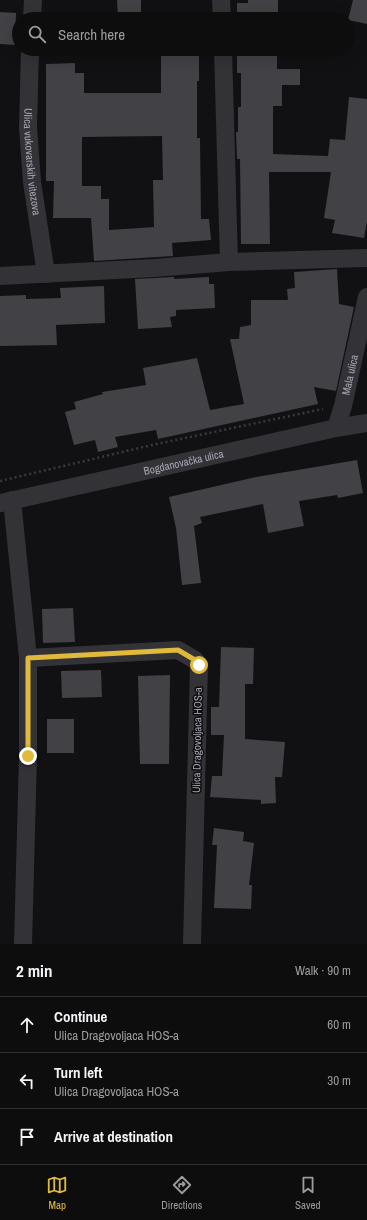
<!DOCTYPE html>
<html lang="en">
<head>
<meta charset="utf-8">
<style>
	:root { --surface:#0d0d0e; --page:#161617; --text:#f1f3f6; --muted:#9a9c9e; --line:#2d2d2e; --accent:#e1b93b }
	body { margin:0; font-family:"Archivo Narrow",sans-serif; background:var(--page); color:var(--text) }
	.stop { position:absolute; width:12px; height:12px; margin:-9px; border:3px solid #e1b93b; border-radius:50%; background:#fff }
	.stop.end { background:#e1b93b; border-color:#fff; box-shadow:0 1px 4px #0008 }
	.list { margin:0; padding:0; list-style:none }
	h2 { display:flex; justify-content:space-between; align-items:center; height:52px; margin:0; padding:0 16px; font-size:17px }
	h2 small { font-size:13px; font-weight:400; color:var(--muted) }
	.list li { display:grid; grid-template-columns:26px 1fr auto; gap:12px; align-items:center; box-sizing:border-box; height:56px; padding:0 16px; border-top:1px solid var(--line) }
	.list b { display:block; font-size:15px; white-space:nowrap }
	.list p { margin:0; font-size:13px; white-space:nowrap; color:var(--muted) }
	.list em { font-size:13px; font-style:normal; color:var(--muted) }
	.icon { flex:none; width:22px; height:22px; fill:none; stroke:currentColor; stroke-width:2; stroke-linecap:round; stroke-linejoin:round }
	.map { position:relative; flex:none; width:367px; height:944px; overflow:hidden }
	.search { position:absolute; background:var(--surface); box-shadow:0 4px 16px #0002; left:12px; right:12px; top:12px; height:44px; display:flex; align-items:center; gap:10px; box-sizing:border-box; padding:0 14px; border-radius:22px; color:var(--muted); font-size:15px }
	.sheet { height:220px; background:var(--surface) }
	nav { display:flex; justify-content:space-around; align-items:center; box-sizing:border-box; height:56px; border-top:1px solid var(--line); background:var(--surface); font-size:11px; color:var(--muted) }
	nav a { display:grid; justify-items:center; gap:2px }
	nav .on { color:var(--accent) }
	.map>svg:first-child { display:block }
</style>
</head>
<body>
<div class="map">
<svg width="367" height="944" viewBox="0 0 367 944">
	<rect width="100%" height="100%" fill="#111113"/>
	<g fill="#414146" fill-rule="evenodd">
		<polygon points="117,0 141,0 141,19 118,19"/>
		<polygon points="248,0 278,0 278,19 237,19 237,3 248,3"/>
		<polygon points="353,0 367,0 367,24 348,20"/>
		<polygon points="0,12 16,13 15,45 0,44"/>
		<path d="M161,49H199V81H197V138H200L201,219H209L211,240L172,243L173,256L94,261L91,218H53L54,181H46V64L75,63V73H84V93H161ZM162,136L163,180H153L154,227L109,230V199H101V186H82V137Z"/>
		<polygon points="237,49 277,49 277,69 300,69 300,85 282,85 282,106 273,106 273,154 328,156 330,139 345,140 349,97 367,99 367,221 364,238 332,233 335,220 324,218 331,172 269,172 270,244 241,244 240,159 237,159 236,132 238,132 238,107 241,107 241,73 237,73"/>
		<polygon points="337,269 339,304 354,307 336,391 314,387 318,404 158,439 156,430 115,437 118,447 98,452 95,440 74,445 65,412 76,409 74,402 103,394 102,392 146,385 143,368 197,358 210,410 244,404 230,339 239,339 240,327 251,325 251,300 288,300 287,289 295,288 294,272"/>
		<polygon points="174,277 174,279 209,277 209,284 214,284 215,308 176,310 176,316 170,317 172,327 138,329 135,279"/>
		<polygon points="104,286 105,323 56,325 57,345 0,346 0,296 26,295 26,299 61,298 60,288"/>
		<polygon points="357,460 363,493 338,498 337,495 299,501 304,526 268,533 263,504 200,517 202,523 194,526 201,583 182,585 176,528 169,497 256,477"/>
		<polygon points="73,608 75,642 43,643 42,609"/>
		<polygon points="221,647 254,648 253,684 245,684 245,739 285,742 282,777 275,777 276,803 261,804 261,800 210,797 212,776 222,776 224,735 211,735 211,707 219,707"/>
		<polygon points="101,670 102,697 62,698 61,671"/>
		<polygon points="170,675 169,764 140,764 138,676"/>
		<rect x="47" y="719" width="27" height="34"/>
		<polygon points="214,828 244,832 243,841 254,843 249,885 252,885 251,909 214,908 217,845 212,845"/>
	</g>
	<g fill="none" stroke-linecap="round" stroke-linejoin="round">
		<polyline stroke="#393a3e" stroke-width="2.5" stroke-dasharray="2 3" stroke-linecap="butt" points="0,481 152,445 323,409"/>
		<g stroke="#333337" stroke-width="18">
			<polyline points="221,0 222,19"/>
			<polyline points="32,19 33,0"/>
			<path id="s1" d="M30,49L28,128L32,182L46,274"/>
			<polyline points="223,49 229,262"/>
			<polyline points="0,276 154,268 229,262 367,258"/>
			<path id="s2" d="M336,428L343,406L367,297"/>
			<polyline points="12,500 28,658 28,756 23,944"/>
			<path id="s3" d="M1,503L336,428L367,423"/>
			<polyline points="28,658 178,650 195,660 199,665 192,944"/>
		</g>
	</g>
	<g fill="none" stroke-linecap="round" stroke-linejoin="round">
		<polyline stroke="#e1b93b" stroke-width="5" points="28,756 28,658 178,650 195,660 199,665"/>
	</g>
	<g text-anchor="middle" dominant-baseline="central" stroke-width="3" stroke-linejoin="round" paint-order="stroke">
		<g font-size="11" fill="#a4a7b2" stroke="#0d0c0e">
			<text stroke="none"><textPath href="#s1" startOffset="113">Ulica vukovarskih vitezova</textPath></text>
			<text stroke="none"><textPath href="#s2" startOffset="55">Mala ulica</textPath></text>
			<text stroke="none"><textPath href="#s3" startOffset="187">Bogdanovačka ulica</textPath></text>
			<text transform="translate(197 740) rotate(-89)">Ulica Dragovoljaca HOS-a</text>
		</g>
	</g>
</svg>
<div class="stop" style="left:199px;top:665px"></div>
<div class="stop end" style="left:28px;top:756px"></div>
<div class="search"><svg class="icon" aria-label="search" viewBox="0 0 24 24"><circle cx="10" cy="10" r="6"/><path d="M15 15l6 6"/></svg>Search here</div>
</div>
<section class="sheet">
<h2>2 min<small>Walk · 90 m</small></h2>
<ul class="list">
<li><svg class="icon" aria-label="ahead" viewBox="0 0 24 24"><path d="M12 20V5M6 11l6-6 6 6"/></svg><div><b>Continue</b><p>Ulica Dragovoljaca HOS-a</p></div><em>60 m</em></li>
<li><svg class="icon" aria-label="left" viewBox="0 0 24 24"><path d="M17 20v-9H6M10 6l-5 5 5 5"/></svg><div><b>Turn left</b><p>Ulica Dragovoljaca HOS-a</p></div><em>30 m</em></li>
<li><svg class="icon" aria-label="arrive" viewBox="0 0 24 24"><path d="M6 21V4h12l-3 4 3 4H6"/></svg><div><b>Arrive at destination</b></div></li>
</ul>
</section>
<nav>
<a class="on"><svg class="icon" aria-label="map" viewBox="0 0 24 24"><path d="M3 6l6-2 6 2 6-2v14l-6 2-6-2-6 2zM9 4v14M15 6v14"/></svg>Map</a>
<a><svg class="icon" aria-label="directions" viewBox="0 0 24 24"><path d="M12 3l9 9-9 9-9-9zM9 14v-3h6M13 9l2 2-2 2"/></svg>Directions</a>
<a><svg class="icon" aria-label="saved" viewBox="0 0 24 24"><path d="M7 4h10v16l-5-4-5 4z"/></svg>Saved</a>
</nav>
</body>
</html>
